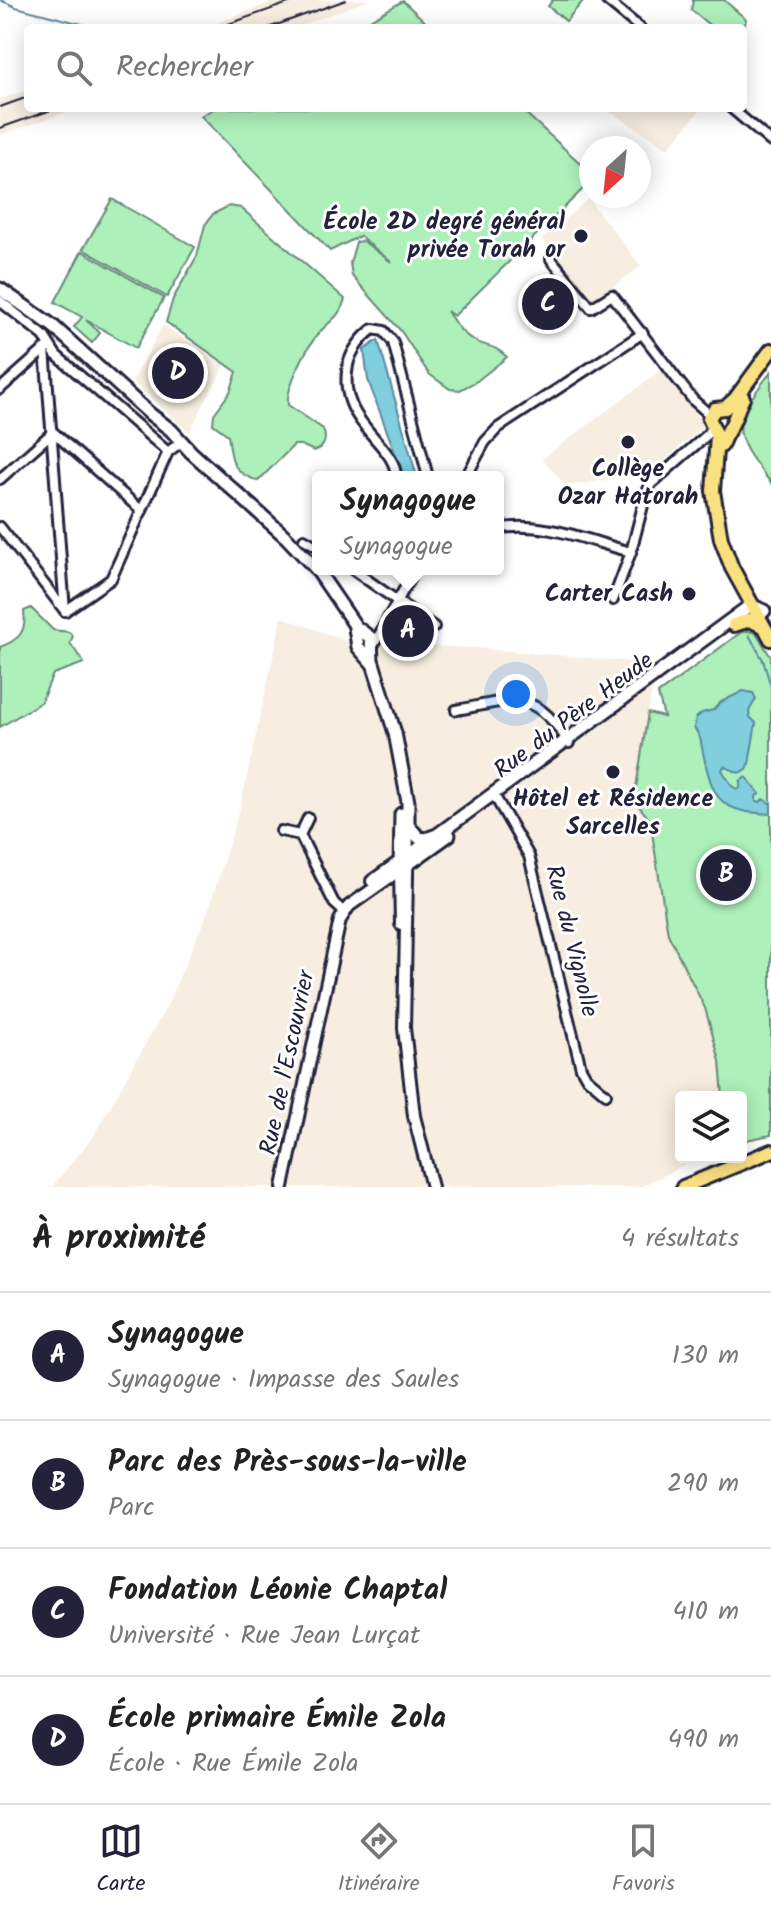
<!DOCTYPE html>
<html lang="fr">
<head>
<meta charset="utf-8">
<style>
	:root { --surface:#fff; --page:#f6f6f6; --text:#222; --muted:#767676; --line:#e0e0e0; --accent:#22223b }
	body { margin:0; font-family:Kalam,sans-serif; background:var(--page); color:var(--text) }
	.controls { position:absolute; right:24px; bottom:24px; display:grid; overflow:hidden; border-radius:8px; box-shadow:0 4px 20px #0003 }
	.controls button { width:72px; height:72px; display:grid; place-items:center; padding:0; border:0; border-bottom:2px solid var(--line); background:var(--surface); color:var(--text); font:40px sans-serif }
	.compass { position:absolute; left:579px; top:136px; width:72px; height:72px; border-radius:50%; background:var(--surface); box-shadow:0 4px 20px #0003; rotate:207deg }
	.you { position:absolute; left:516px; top:694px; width:28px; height:28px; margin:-20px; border:6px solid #fff; border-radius:50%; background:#1a73e8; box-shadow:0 0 0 12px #1a73e833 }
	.badge { display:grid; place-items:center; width:52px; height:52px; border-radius:50%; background:var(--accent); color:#fff; font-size:26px; font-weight:700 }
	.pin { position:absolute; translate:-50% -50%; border:4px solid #fff; box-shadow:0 2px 8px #0006 }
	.popup { position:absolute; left:312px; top:471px; width:192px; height:104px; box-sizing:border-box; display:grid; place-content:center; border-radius:8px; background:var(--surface); filter:drop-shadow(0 2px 6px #0005); font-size:26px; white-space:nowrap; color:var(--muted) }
	.popup b { font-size:30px; color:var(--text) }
	.popup::after { content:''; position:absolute; left:50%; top:100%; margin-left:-16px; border:16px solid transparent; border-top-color:var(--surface) }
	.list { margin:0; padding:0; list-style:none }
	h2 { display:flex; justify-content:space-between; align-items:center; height:104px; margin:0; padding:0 32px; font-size:34px }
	h2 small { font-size:26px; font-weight:400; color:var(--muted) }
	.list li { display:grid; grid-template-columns:52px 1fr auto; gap:24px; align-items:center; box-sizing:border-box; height:128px; padding:0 32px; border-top:2px solid var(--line) }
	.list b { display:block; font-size:30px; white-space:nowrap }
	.list p { margin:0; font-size:26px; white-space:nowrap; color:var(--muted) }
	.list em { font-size:26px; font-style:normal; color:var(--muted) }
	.icon { flex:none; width:44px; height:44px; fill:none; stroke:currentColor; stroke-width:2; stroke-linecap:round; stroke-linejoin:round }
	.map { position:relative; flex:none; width:771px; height:1187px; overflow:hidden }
	.search { position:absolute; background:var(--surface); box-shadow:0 4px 20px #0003; left:24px; right:24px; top:24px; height:88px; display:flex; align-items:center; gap:20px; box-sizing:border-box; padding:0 28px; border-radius:8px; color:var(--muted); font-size:30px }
	.sheet { height:616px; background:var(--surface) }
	nav { display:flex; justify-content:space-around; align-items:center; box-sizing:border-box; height:112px; border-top:2px solid var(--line); background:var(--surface); font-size:22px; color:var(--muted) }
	nav a { display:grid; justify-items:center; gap:4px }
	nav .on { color:var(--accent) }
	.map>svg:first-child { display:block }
</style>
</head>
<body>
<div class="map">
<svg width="771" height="1187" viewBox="0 0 771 1187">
	<rect width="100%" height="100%" fill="#fff"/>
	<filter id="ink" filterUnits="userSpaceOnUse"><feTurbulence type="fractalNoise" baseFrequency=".0125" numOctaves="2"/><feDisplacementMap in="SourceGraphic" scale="16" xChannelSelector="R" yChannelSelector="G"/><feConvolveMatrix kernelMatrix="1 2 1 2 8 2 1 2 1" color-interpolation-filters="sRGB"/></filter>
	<g filter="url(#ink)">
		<g fill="#f7ede0">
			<polygon points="278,0 369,0 294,28 203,28"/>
			<polygon points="28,90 28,108 78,108 0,135 0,99"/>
			<polygon points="604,108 702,108 668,148"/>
			<polygon points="588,199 641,266 590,304 542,239"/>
			<polygon points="163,325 225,365 189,432 132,382"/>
			<polygon points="663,369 702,423 701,428 650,473 567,486 542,459"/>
			<polygon points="282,617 348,642 473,648 656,664 634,800 650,820 668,934 705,1008 720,1061 723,1097 681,1097 681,1157 700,1157 640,1187 52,1187 93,1137 166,1008 208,912 240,808"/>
		</g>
		<g fill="#adf0ba" stroke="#68897a" stroke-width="2">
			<polygon points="553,0 584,0 566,21 548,6"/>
			<polygon points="693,0 724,0 746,19 743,33 743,28 713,28 691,10"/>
			<polygon points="403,1 432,28 356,28"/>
			<path d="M215,108H520L591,173V181L454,316L447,311C454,322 461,333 473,340C487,348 492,343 507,357L477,381L460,390L450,389L429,374L401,331L352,276L350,263L356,242L363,241L391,262L360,236L330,251L201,116Z"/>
			<polygon points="112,199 195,247 167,297 83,249"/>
			<path d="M229,206L241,208L345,299C340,318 329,321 318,334C307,347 285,389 288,405L323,429C327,439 325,448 314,451L301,445H294L258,481C229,471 232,459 228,435L213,424L214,414L230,392L237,372L166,322L173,299L197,256L205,225L213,214Z"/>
			<polygon points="82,251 164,298 136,348 86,320 100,333 92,343 74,327 82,317 55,302"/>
			<path d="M771,372V483C730,432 730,424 771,372Z"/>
			<path d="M31,608L53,630L69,632L73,636L70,643L84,663L53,674L41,702L0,727V647C19,640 27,632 24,611Z"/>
			<polygon points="748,631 756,633 771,657 771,1135 741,1141 741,1097 723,1097 720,1061 705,1008 668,934 650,820 634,800 648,713 664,717 658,694 740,633"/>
		</g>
		<g fill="#80cede" stroke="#5a899d" stroke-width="2">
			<polygon points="378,340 417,477 404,477 368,380 364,350"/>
			<path d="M743,691L753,693L756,699L749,711L750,717L756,723L749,764L747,769L739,773L724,766L722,770L732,786L737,789L740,788V781L746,777L760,794L756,796V802H760L763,799L771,804V814C723,812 714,803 704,757C701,746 702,737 694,728L696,718L702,713L713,710L721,702Z"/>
		</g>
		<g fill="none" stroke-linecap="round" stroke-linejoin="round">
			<g stroke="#5a899d" stroke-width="2">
				<polyline points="0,0 16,7 97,28"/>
				<polyline points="749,635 763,660 771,687"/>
			</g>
			<g stroke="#22223b" stroke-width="14">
				<g id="minor">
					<polyline points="606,0 640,28"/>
					<polyline points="731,108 771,142"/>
					<polyline points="551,259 591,308 612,295 693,400 710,415"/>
					<polyline points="0,301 44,336 56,355 168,452"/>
					<polyline points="50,347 45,349 65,611"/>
					<polyline points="0,389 45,349"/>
					<path d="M396,477C396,442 336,424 348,365C351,351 362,337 373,329L384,331L393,342L428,477"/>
					<polyline points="466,477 485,442 498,428 643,333"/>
					<polyline points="0,479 53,432 142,511"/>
					<polyline points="0,527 65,611"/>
					<path d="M498,529C542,520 589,541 631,552"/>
					<polyline points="304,539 318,547"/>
					<polyline points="352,569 434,627"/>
					<polyline points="613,600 631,552 646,494 651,484 707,435 712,426"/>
					<polyline points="65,611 111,579 168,452 182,441"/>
					<polyline points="373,646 415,569"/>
					<path d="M456,710C513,700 534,687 569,743"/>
					<polyline points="494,795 529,856 581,1068 586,1077 606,1094"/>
					<polyline points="281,831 300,835 334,903 344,912"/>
					<polyline points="300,835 308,818"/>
				</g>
			</g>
			<g stroke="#22223b" stroke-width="16">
				<g id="tertiary">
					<polyline points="408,825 404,1028 414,1116 432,1187"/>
					<polyline points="400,870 401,924"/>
					<polyline points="372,881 434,837"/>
					<polyline points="283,1187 340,920 349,906 400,870"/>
				</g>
			</g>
			<g stroke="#22223b" stroke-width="17">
				<g id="secondary">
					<polyline points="0,289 53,326 150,414 171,430 191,452 287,538 317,570 356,627 371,638 372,660 395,733 408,802 408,825 419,838 426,839 437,835 751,605 764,611"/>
					<polyline points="355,628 358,647 373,664"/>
					<polyline points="400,870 449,835"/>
					<polyline points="400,870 401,814"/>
				</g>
			</g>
			<g stroke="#22223b" stroke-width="18">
				<g id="primary">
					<polyline points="771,350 735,399 725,408 715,409 709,418 717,436 713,491 721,539 732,568 771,639"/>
					<path d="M721,446C724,436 727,433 731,426C736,417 738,407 743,398"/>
					<polyline points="734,625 750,620 764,627"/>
					<polyline points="683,1187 771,1151"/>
				</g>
			</g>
			<use href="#minor" stroke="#fff" stroke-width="8"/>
			<use href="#tertiary" stroke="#fff" stroke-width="10"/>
			<use href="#secondary" stroke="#fff" stroke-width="11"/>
			<use href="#primary" stroke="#fae180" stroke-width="12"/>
			<g stroke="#22223b" stroke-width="2">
				<polyline points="217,28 297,0"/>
				<polyline points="268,28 346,0"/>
				<polyline points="0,107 28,97"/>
				<polyline points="0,128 57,108"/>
			</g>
		</g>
	</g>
	<g fill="#22223b" stroke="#fff" stroke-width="3">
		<circle cx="581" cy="236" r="8"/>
		<circle cx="628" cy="442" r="8"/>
		<circle cx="689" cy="594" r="8"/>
		<circle cx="613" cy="772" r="8"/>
	</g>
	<g text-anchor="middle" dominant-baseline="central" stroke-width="6" stroke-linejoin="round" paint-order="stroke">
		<g font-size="24" font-weight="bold" fill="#22223b" stroke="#fff" text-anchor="end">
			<text x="565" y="222">École 2D degré général<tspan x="565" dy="28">privée Torah or</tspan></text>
			<text x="628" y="469" text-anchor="middle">Collège<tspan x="628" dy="28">Ozar Hatorah</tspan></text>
			<text x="673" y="594">Carter Cash</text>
			<text x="613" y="799" text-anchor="middle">Hôtel et Résidence<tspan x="613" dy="28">Sarcelles</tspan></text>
		</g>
		<g font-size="24" fill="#22223b" stroke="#fff">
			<text transform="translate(574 716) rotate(-37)">Rue du Père Heude</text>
			<text transform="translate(571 941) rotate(76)">Rue du Vignolle</text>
			<text transform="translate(288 1063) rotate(-78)">Rue de l'Escouvrier</text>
		</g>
	</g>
</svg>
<div class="controls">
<button><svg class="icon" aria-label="layers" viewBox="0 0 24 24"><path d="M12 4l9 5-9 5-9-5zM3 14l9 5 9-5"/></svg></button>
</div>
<svg class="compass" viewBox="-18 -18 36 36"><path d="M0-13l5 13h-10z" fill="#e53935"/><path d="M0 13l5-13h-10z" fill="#767676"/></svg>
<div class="you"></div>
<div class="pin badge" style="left:408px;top:631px">A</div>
<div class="popup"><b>Synagogue</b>Synagogue</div>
<div class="pin badge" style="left:726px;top:875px">B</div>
<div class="pin badge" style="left:548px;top:304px">C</div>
<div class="pin badge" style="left:178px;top:373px">D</div>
<div class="search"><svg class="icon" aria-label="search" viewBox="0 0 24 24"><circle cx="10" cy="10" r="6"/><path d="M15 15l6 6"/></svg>Rechercher</div>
</div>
<section class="sheet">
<h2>À proximité<small>4 résultats</small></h2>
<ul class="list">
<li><span class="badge">A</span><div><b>Synagogue</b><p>Synagogue · Impasse des Saules</p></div><em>130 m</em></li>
<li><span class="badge">B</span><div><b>Parc des Près-sous-la-ville</b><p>Parc</p></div><em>290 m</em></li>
<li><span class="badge">C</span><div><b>Fondation Léonie Chaptal</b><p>Université · Rue Jean Lurçat</p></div><em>410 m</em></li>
<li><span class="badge">D</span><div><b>École primaire Émile Zola</b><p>École · Rue Émile Zola</p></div><em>490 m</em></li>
</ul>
</section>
<nav>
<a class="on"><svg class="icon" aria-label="map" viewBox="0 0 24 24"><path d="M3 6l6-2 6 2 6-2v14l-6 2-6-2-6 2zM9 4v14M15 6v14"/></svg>Carte</a>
<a><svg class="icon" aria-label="directions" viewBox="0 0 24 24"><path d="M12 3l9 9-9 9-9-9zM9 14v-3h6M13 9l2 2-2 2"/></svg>Itinéraire</a>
<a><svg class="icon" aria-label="saved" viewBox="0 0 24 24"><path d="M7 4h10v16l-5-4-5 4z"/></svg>Favoris</a>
</nav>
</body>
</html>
